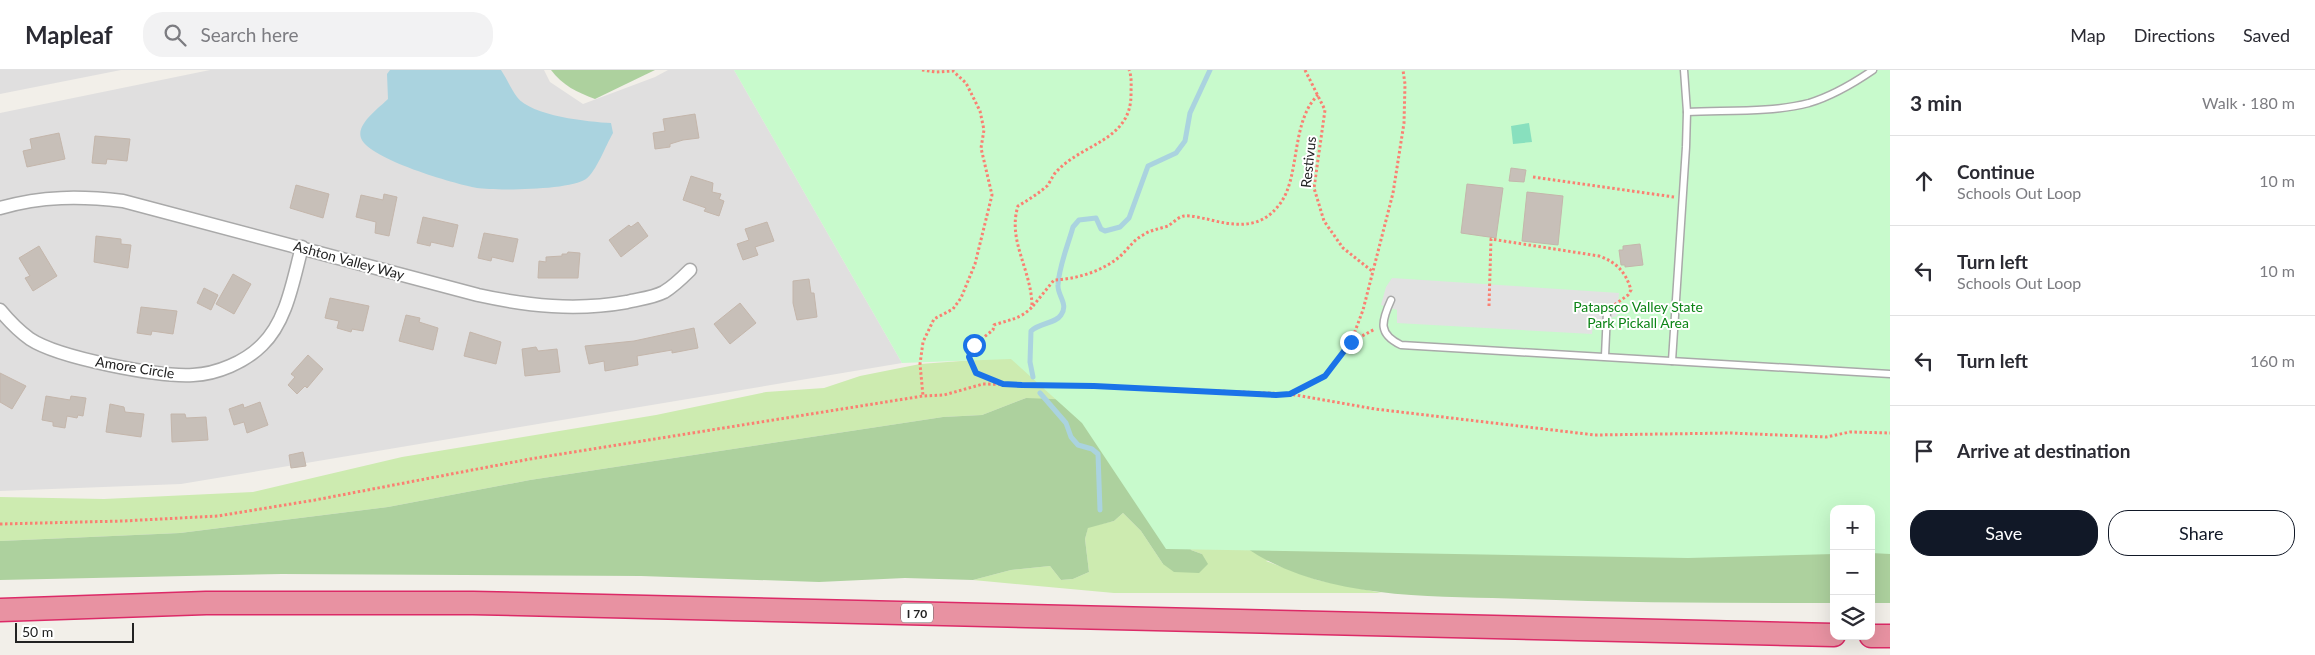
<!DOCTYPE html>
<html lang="en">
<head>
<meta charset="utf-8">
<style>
	:root { --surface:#fff; --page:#f2f2f3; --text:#2b2b33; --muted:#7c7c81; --line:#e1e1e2; --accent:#111827 }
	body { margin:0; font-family:Lato,sans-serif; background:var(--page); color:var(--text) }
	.controls { position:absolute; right:15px; bottom:15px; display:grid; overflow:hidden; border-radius:10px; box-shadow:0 5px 20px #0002 }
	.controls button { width:45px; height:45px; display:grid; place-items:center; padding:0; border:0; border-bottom:1px solid var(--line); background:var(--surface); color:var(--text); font:25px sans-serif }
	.scale { position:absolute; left:15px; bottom:12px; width:119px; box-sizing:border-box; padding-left:5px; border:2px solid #222; border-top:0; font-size:14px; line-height:18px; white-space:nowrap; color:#222; -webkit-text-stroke:4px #fff; paint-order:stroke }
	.stop { position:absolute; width:15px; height:15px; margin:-11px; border:4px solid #1a73e8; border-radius:50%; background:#fff }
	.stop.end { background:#1a73e8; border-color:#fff; box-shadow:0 1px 5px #0008 }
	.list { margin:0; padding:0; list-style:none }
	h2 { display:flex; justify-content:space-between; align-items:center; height:65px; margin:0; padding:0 20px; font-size:21px }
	h2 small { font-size:16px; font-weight:400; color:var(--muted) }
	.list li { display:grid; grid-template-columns:32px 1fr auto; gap:15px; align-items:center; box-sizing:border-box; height:90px; padding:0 20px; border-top:1px solid var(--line) }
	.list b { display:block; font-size:19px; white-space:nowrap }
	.list p { margin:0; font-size:16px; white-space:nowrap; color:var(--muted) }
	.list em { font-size:16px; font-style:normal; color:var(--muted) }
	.actions { display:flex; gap:10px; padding:15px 20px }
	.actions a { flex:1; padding:11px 0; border:1px solid var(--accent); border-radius:20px; text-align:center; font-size:18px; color:var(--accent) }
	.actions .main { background:var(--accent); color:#fff }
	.icon { flex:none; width:28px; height:28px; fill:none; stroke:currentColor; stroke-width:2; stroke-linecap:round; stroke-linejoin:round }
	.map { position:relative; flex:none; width:1890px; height:585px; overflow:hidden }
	header { display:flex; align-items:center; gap:30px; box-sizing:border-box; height:70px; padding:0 25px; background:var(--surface); border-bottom:1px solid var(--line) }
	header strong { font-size:24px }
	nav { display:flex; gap:28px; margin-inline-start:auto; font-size:18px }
	.search { width:350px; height:45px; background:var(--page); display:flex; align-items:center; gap:12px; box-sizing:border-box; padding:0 18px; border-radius:20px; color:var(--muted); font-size:19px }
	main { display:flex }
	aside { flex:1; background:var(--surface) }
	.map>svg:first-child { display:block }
</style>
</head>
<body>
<header>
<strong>Mapleaf</strong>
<div class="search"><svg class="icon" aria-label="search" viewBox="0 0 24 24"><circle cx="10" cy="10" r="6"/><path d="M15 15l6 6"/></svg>Search here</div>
<nav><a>Map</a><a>Directions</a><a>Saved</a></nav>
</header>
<main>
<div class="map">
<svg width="1890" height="585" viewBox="0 0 1890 585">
	<rect width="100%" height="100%" fill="#f2efe9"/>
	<g fill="#e0dfdf">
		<polygon points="0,0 121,0 0,24"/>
		<polygon points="210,0 544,0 550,12 583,34 655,7 668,0 734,0 902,293 181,414 0,421 0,43"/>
	</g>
	<polygon fill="#cdebb0" points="1377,0 1890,355 1266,491 1317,510 1382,523 1114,523 973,510 1011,500 1050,496 1061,510 1073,509 1089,502 1085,469 1088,457 1114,451 1123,443 1141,461 1163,494 1202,484 1191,480 1026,328 982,345 943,347 530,410 388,437 180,463 0,471 0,427 104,429 253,422 402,387 656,345 766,322 824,318 860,306 920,294 1016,287"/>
	<g fill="#add19e">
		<path d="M551,0H655L595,29C577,22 563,16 551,0Z"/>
		<polygon points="1026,328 1076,330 1185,468 1191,480 1202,484 1208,494 1199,503 1174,502 1163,494 1141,461 1123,443 1114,451 1088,458 1085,469 1089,502 1073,509 1061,510 1050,496 1011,500 973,510 905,508 819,512 641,506 282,504 0,510 0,471 180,463 388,437 530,410 943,347 982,345"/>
		<path d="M1890,413V533H1871V439H1834V533C1730,533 1627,533 1524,529C1433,526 1323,531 1245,477Z"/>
	</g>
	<polygon fill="#c8facc" points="734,0 1890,0 1890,484 1871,483 1871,439 1834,439 1834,484 1688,488 1166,479 1082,353 1011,289 902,293"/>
	<polygon fill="#88e0be" points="1529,53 1532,72 1513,74 1511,56"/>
	<polygon fill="#e2e2e2" points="1392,208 1619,223 1617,246 1593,253 1592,264 1397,253 1397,240 1381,235 1386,217"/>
	<path fill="#aad3df" d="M390,0H501C507,9 511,19 517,27C531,46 589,52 611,53L613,63C606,75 596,102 586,109C571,120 497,121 477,118C455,114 368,89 361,68C356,54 379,38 388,29L387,4Z"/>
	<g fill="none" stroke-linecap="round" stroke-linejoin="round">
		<g stroke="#aad3df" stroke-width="5">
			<path d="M1033,307L1030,292L1031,261C1041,252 1055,254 1061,245C1069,234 1057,225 1058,215C1059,196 1068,175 1073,157L1079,150L1096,148L1101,159L1105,161L1120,157L1129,148L1148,96L1176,83L1185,71L1190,43L1210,0"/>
			<polyline points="1040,323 1066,353 1071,367 1078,375 1092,379 1098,384 1100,440"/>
		</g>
	</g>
	<g fill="#c7bfb8" stroke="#c4b6ab">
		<polygon points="695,44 699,68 683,70 670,74 670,77 655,79 653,63 665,61 663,49"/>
		<polygon points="59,63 65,89 27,97 23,81 32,79 30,69"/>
		<polygon points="95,66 130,69 127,91 107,89 106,94 92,93"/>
		<polygon points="1511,98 1526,100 1524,112 1509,111"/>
		<polygon points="691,106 713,113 712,122 721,124 719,129 724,131 719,146 704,141 706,138 683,130"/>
		<polygon points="1467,114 1503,118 1496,168 1461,163"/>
		<polygon points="296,115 329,124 323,148 290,138"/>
		<polygon points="1527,122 1563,126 1558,175 1522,171"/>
		<polygon points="384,124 397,127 389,166 375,163 376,152 356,147 361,125 383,130"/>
		<polygon points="423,147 458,155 453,177 431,172 430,176 417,173"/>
		<polygon points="638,152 648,166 621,187 609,170 629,155 631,157"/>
		<polygon points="767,152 774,171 755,177 758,185 743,190 737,174 749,170 745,159"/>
		<polygon points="484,163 518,169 513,192 492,187 491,191 478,188"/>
		<polygon points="96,166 121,169 121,174 131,175 128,198 94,192"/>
		<polygon points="1640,174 1643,195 1625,197 1625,195 1621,195 1619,180 1623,180 1623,176"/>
		<polygon points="39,176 57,206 33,221 25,208 30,206 19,188"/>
		<polygon points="568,182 580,183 578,208 538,208 539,191 546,192 546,187 562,186 562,184 567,184"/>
		<polygon points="233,204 251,214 234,244 216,234"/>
		<polygon points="809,209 811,223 814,223 817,247 797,250 793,233 793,211"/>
		<polygon points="204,218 218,225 211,240 197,233"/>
		<polygon points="330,228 369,236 363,261 352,259 351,262 337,258 339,251 325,248"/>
		<polygon points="740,233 756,253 730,274 714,254"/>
		<polygon points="141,237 177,241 173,264 152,261 151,265 137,263"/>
		<polygon points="406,245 420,248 419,252 438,258 433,280 399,271"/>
		<polygon points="694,258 698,278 672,283 672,280 637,286 638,295 605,301 604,291 589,294 585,276 634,271"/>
		<polygon points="470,262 501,272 496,294 464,286"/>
		<polygon points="536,277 538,281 557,279 560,302 525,306 522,279"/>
		<polygon points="308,285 323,299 307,318 305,316 297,324 288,315 295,307 291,304"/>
		<polygon points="0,303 26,316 12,339 0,332"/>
		<polygon points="46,326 70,330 71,326 86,328 83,346 78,345 77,348 67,346 65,358 53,356 53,352 42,350"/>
		<polygon points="260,332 268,355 247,363 244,352 234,355 229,339 243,334 244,338"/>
		<polygon points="110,334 124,337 125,342 144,344 141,367 106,362"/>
		<polygon points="171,344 185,344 186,348 206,347 208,370 172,372"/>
		<polygon points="303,382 306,396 291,398 289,385"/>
	</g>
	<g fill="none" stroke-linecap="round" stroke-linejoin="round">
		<g stroke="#a9a9a9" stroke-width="9">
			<g id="lane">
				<path d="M1687,42C1726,40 1770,43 1809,33C1832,26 1854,13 1873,0"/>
				<path d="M1391,230C1381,252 1378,264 1401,275L1890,304"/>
				<polyline points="1605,286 1607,242"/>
				<polyline points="1672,291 1686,77 1687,42 1684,0"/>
			</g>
		</g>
		<g stroke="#a9a9a9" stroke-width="15">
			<g id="street">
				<path d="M0,138C42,126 80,126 123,131L478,225C528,236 576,241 627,232C639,229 652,228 664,222C674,216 682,208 690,200"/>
				<path d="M0,240C9,251 19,261 30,269C59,288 158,307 193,305C217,304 245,292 262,275C287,251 293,210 302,177"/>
			</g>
		</g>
		<g stroke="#dc2a67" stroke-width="25">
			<g id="highway">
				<polyline points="0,540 206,533 473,533 1834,565"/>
				<polyline points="1871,566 1890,566"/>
			</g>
		</g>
		<g stroke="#fa8072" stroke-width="3" stroke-dasharray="2.5 2.5" stroke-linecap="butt">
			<polyline points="922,0 936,2 953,1 966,13 980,41 984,60 981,78 992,125 975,194 961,228 953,239 934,249 923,272 920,294 923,326"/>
			<polyline points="1305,0 1325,40 1314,118 1324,151 1343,178 1372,201"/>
			<polyline points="1533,107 1674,127"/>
			<path d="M1033,236L1054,210C1076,209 1100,202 1118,188C1127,181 1132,171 1143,165C1150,160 1159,159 1168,156C1173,153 1178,147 1184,146C1191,145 1200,148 1207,149C1234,156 1260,160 1279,135C1301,108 1290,52 1318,25"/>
			<path d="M1489,236L1491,169L1599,186C1616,192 1626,202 1631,220L1628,225L1613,236"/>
			<polyline points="1351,272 1363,240 1393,123 1404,53 1405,14 1403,0"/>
			<path d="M1000,312L976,303L969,287L974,275L993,260L994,255C1008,250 1021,249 1032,237C1032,200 1007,171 1018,136C1028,130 1038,124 1047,116C1051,111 1053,104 1058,100C1084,73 1132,70 1131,23C1131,15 1132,7 1129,0"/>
			<polyline points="1290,324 1325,306 1351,272 1375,259"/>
			<polyline points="0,454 123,451 218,446 315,430 530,389 923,326 944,325 983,314 1094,316 1290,324 1375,339 1595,365 1731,363 1826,367 1850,362 1890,363"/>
		</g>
		<use href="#lane" stroke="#fff" stroke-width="6"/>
		<use href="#street" stroke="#fff" stroke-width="12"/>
		<use href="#highway" stroke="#e892a2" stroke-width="22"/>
	</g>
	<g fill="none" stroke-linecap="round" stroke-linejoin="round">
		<polyline stroke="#1a73e8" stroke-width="6" points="974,275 969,287 976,303 1003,314 1022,315 1094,316 1276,325 1290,324 1325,306 1351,272"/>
	</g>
	<g text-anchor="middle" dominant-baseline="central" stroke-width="4" stroke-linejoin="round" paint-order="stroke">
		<rect fill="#fff" stroke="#646464" stroke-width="1" x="901" y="533.5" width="32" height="19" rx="4"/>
		<g font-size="12" font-weight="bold" fill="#222">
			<text x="917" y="543">I 70</text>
		</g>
		<g font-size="14" fill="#222" stroke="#fff">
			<text transform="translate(1308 92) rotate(-84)">Restivus</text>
			<text transform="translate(349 190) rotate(15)">Ashton Valley Way</text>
			<text transform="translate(135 297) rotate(9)">Amore Circle</text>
		</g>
		<g font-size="14" fill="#0c8416" stroke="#fff">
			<text x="1638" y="236">Patapsco Valley State<tspan x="1638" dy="16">Park Pickall Area</tspan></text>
		</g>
	</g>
</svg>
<div class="controls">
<button>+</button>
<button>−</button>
<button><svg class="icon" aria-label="layers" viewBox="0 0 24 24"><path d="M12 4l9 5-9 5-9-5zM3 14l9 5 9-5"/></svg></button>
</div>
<div class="scale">50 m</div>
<div class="stop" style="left:974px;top:275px"></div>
<div class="stop end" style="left:1351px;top:272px"></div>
</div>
<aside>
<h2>3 min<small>Walk · 180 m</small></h2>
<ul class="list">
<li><svg class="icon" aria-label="ahead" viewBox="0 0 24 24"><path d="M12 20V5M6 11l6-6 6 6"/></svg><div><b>Continue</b><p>Schools Out Loop</p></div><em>10 m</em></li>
<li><svg class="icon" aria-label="left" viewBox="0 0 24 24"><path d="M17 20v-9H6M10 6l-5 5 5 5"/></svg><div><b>Turn left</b><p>Schools Out Loop</p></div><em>10 m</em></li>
<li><svg class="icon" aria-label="left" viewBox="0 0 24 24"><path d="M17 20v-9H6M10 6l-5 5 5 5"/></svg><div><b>Turn left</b></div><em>160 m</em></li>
<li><svg class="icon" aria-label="arrive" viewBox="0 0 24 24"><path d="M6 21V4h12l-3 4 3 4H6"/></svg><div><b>Arrive at destination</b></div></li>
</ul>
<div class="actions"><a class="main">Save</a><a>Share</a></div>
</aside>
</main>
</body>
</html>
